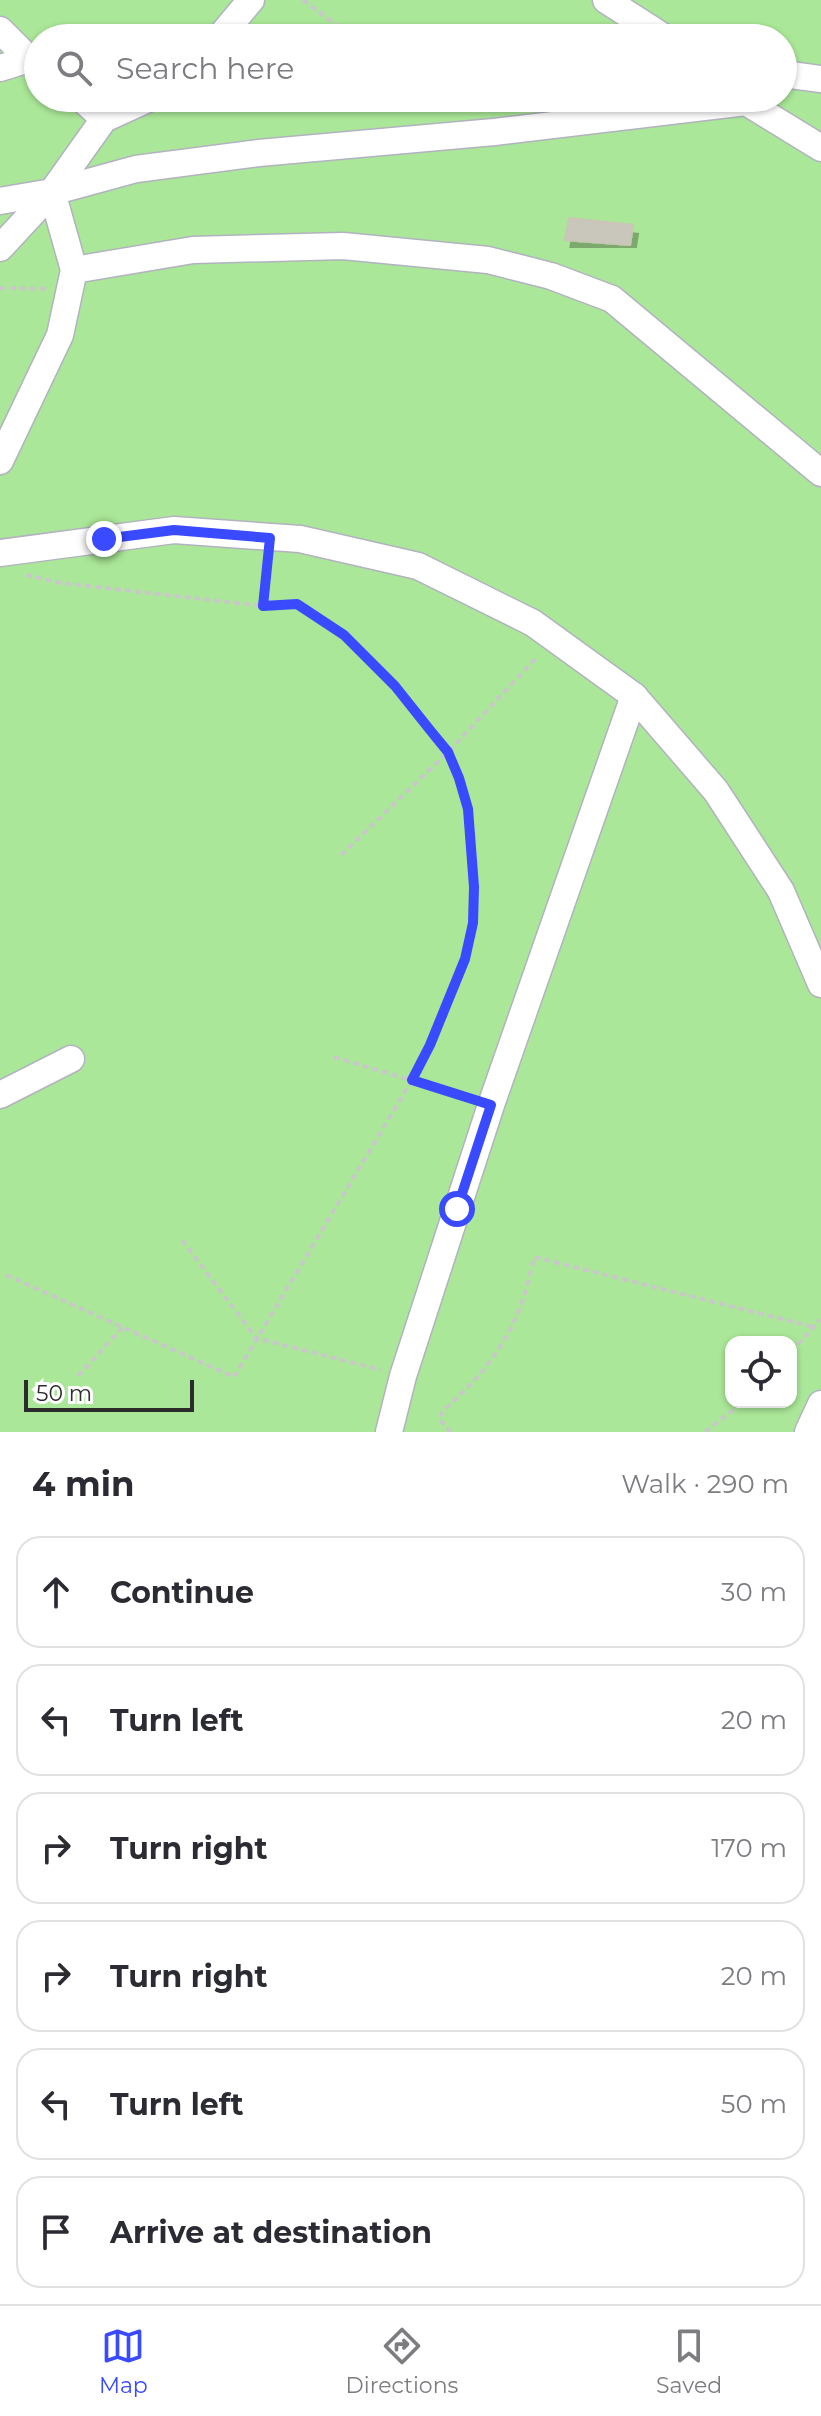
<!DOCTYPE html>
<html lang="en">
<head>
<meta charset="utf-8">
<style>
	:root { --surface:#fff; --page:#f7f7f7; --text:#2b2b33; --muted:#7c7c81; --line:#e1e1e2; --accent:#3a4aff }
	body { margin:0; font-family:Montserrat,sans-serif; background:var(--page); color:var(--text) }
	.controls { position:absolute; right:24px; bottom:24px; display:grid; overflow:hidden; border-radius:16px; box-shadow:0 2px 6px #0004 }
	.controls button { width:72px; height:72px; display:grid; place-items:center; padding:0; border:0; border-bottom:2px solid var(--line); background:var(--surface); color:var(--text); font:40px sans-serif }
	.scale { position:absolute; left:24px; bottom:20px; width:170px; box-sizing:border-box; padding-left:8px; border:4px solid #2c2c2c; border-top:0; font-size:22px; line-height:28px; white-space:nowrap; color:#2c2c2c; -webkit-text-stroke:6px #fff; paint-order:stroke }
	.stop { position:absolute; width:24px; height:24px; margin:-18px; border:6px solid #3a4aff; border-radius:50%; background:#fff }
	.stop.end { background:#3a4aff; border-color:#fff; box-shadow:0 2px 8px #0008 }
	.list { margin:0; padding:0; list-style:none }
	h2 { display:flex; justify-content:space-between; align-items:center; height:104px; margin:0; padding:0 32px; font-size:34px }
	h2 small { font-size:26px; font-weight:400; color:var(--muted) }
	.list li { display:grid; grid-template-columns:52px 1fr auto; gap:24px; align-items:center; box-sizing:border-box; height:112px; margin:0 16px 16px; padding:0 16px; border:2px solid var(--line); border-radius:24px }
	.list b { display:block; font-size:30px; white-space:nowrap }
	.list em { font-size:26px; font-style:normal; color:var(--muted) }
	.icon { flex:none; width:44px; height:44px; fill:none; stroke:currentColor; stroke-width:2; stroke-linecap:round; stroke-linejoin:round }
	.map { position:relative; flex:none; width:821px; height:1432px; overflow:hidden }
	.search { position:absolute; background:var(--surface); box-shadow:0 2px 6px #0004; left:24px; right:24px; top:24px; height:88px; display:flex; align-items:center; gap:20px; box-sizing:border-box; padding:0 28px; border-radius:44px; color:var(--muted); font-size:30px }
	.sheet { height:872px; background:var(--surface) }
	nav { display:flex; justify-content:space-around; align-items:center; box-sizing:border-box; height:112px; border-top:2px solid var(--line); background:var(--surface); font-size:22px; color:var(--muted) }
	nav a { display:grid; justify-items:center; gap:4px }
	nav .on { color:var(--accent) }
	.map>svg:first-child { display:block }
</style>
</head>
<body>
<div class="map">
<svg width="821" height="1432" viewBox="0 0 821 1432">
	<defs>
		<filter id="shadow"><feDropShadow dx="5" dy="9" stdDeviation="0" flood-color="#0004"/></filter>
	</defs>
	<rect width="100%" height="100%" fill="#eee9de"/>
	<path fill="#abe798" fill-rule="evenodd" d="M0,0H821V1432H0ZM38,38H783V98H38ZM731,1342H791V1402H731Z"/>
	<polygon fill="#c9c7bc" stroke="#cac5b7" stroke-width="2" filter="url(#shadow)" points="569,218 633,225 630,245 565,240"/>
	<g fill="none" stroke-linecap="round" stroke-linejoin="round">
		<g stroke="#b2b2c0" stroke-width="29">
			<g id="minor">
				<polyline points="606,0 665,38"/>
				<polyline points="0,30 29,59 38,63"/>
				<polyline points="219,38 251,0"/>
				<polyline points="0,68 29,59"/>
				<polyline points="783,74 821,79"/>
				<polyline points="81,98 104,119"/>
				<polyline points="0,201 52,192 136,169 259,153 494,132 746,102 821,148"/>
				<polyline points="0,248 52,192 104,119 150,98"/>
				<polyline points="74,270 193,250 343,246 488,260 551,276 612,299 821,473"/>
				<polyline points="0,461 60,335 74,270 52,192"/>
				<polyline points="0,553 174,530 300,539 418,566 533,623 634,696 716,791 781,891 821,984"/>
				<polyline points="0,1095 71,1059"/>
				<polyline points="389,1432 403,1376 491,1105 634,696"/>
				<polyline points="808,1432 821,1404"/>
			</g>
		</g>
		<g stroke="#c8c8c8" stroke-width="4" stroke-dasharray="6 4" stroke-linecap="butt">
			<polyline points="303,0 354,38"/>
			<polyline points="434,98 451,110"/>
			<polyline points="0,288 46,289"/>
			<polyline points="263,606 268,561"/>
			<polyline points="341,855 448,752 538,656"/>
			<polyline points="334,1057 470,1098"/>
			<polyline points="182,1240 256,1338 381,1370"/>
			<polyline points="6,1275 234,1377 412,1080 430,1045 465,959 473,923 474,887 468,809 459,778 448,752 395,686 344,635 297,604 263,606 61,583 26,575"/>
			<polyline points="791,1352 821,1319"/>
			<polyline points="78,1376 122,1328"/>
			<path d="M451,1432L439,1419L443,1411C495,1364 520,1327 534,1257L814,1327"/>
			<polyline points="705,1432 743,1402"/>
		</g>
		<use href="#minor" stroke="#fff" stroke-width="26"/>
	</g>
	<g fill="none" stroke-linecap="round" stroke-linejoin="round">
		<polyline stroke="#3a4aff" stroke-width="10" points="104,539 174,530 270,538 263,606 297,604 344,635 395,686 430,730 448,752 459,778 468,809 474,887 473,923 465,959 430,1045 412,1080 491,1105 457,1209"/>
	</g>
</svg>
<div class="controls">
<button><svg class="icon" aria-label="locate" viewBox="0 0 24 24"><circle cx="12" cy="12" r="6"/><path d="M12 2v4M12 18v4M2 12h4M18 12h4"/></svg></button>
</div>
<div class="scale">50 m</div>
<div class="stop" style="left:457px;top:1209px"></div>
<div class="stop end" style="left:104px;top:539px"></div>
<div class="search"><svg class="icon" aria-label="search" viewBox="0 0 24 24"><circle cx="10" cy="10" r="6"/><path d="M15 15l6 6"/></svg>Search here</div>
</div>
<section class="sheet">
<h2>4 min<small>Walk · 290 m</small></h2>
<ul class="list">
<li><svg class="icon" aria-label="ahead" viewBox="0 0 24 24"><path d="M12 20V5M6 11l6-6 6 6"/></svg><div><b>Continue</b></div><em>30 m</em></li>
<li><svg class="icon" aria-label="left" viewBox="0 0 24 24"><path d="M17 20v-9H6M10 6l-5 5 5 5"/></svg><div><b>Turn left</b></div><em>20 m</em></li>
<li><svg class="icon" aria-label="right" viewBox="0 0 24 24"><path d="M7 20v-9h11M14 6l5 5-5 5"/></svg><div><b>Turn right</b></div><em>170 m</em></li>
<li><svg class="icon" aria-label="right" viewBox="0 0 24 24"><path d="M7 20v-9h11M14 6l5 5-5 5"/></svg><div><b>Turn right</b></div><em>20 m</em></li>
<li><svg class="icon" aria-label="left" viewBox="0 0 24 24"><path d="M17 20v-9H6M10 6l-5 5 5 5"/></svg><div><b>Turn left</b></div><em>50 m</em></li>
<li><svg class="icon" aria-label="arrive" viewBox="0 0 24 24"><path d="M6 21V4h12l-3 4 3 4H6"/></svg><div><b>Arrive at destination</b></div></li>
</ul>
</section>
<nav>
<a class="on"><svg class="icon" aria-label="map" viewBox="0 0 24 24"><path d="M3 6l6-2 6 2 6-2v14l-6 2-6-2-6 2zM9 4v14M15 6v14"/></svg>Map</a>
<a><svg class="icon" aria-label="directions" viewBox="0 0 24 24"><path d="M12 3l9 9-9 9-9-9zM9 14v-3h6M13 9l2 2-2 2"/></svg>Directions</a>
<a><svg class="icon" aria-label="saved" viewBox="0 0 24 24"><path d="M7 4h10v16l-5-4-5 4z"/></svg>Saved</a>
</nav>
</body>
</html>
